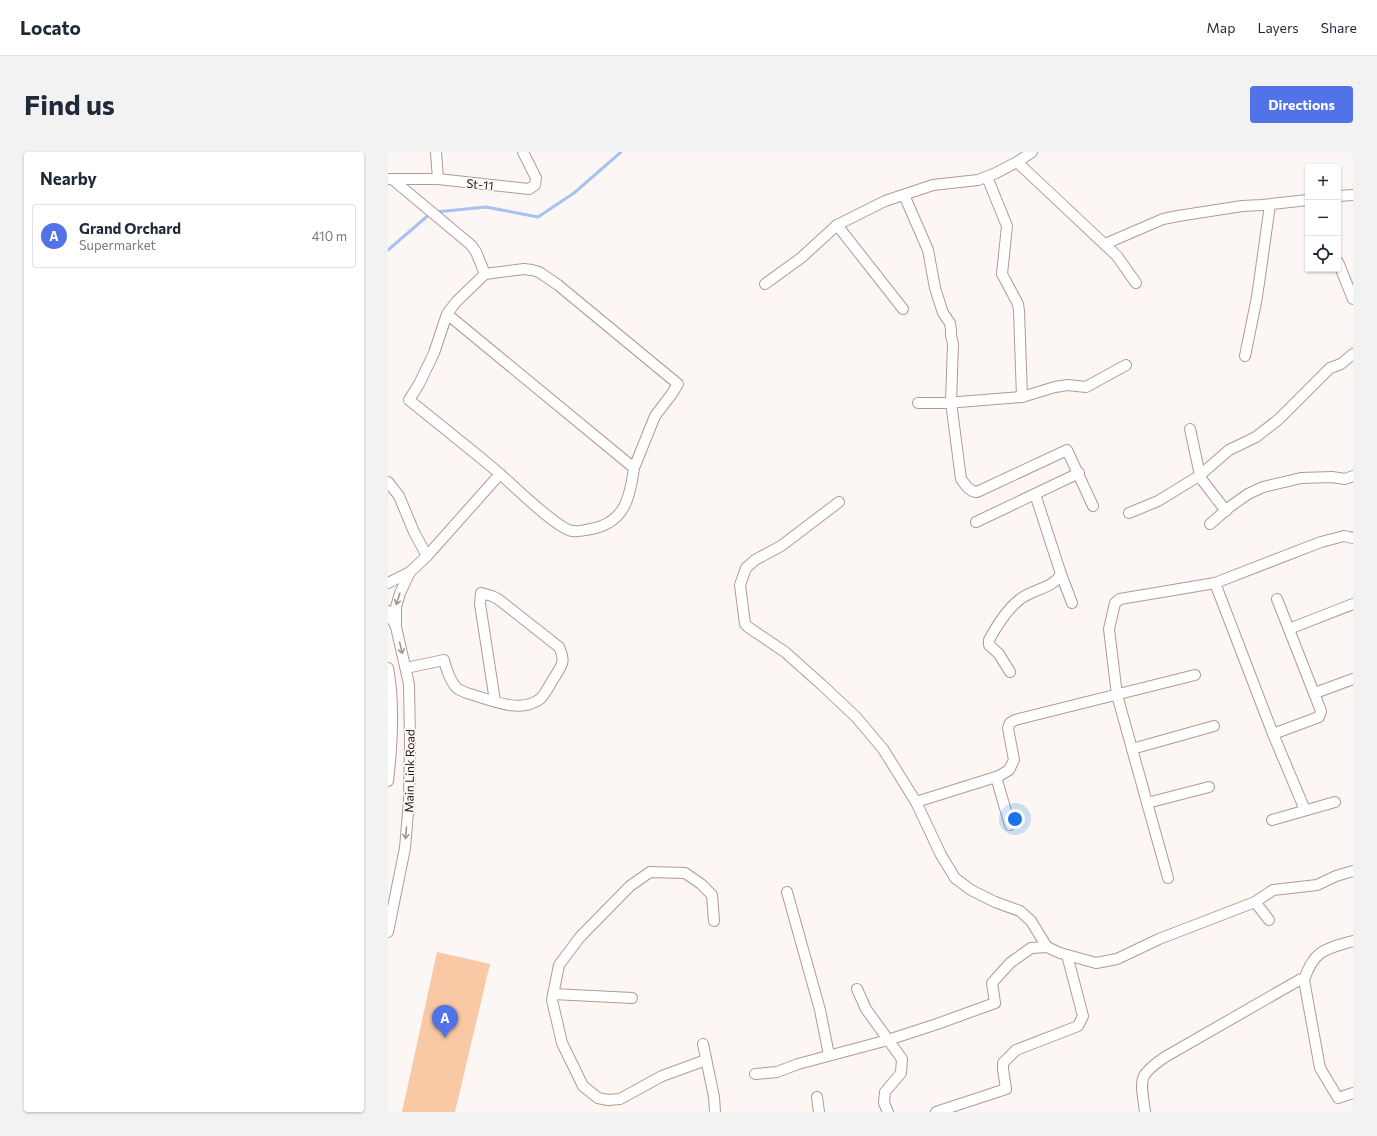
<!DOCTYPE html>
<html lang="en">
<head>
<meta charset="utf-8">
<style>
	:root { --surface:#fff; --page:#f2f2f3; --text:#1f2937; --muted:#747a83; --line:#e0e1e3; --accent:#5273e8 }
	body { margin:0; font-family:Commissioner,sans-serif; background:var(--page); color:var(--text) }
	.controls { position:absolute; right:12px; top:12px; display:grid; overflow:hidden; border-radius:4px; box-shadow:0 1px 3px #0004 }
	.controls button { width:36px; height:36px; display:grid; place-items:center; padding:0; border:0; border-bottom:1px solid var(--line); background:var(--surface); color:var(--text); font:20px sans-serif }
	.you { position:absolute; left:627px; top:667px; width:14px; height:14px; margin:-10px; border:3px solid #fff; border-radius:50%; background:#1a73e8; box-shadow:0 0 0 6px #1a73e833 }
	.badge { display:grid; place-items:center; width:26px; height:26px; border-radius:50%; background:var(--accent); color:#fff; font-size:13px; font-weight:700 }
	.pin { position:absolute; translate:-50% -33px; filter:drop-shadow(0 1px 2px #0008) }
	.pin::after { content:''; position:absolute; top:21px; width:14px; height:12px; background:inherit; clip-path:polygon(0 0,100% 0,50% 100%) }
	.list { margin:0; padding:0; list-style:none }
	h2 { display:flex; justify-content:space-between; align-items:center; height:52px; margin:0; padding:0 16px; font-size:17px }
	h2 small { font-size:13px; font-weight:400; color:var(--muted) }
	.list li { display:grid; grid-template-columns:26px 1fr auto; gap:12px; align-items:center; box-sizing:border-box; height:64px; margin:0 8px 8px; padding:0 8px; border:1px solid var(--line); border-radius:4px }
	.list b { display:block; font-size:15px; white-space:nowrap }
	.list p { margin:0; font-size:13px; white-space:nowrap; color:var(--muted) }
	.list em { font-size:13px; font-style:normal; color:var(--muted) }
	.icon { flex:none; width:22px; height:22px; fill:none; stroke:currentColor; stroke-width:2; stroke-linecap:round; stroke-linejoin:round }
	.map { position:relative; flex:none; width:965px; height:960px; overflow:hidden; border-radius:4px }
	header { display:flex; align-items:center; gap:24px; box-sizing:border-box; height:56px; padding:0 20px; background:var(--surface); border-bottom:1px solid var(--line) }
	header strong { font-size:19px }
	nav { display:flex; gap:22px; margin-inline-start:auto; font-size:14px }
	.intro { display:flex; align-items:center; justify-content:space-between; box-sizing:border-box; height:96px; padding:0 24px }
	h1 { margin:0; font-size:28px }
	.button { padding:10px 18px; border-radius:4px; background:var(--accent); color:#fff; font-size:14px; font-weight:700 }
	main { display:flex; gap:24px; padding:0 24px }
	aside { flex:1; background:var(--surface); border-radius:4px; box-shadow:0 1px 3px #0004 }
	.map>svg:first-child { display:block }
</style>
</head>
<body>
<header>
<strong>Locato</strong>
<nav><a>Map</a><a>Layers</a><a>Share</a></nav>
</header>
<div class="intro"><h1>Find us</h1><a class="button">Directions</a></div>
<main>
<aside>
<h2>Nearby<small></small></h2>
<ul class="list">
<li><span class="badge">A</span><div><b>Grand Orchard</b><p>Supermarket</p></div><em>410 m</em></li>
</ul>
</aside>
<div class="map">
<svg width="965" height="960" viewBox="0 0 965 960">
	<rect width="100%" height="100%" fill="#fcf7f5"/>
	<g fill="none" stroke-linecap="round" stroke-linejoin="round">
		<g stroke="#a7c2f1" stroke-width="3">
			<polyline points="48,60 98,55 150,65 186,41 233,0"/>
			<polyline points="0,98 43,61"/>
		</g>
	</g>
	<polygon fill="#f8c9a4" points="49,800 102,812 67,960 14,960"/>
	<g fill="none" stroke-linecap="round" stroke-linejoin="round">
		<g stroke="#b09c92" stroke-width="12">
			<g id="minor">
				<polyline points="48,0 50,27"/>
				<polyline points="629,10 729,104 748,131"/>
				<polyline points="599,25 619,74 614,122 630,152 631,159 634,245"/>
				<polyline points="2,27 50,27 141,37 147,33 148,26 135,0"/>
				<path d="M4,27L83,93L88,100L97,122L68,150L59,162L46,201L31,232L21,248C51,272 81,296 111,321C125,333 170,378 185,379C190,380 197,378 203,377C237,371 242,345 246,316L59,162"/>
				<path d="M516,43L540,98L547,136L555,161L562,171L563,178V183L565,192L563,250L573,327C577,332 581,340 589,340L679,298L705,354"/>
				<polyline points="950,44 965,43"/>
				<polyline points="449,73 515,157"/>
				<polyline points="717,92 775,67 790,64 854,54 874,53 920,48"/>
				<polyline points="950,110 965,147"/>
				<polyline points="97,122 136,117 144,118 151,120 170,133 290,232 283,243 267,264 246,316"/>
				<polyline points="377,132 413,106 449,73 497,49 545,33 590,28 608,21 629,10 644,0"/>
				<polyline points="857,204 869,145 882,53"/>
				<polyline points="530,251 558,251 634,245 667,235 680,233 698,235 738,213"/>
				<polyline points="802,277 812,323"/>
				<polyline points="811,324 838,359"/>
				<polyline points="0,330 11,344 26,380 39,404"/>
				<polyline points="647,342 673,422 684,451"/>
				<polyline points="451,350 393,394 367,408 358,416 352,433 357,472 360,475 397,500 434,533 468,565 495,597 528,650 553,703 567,726 583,738 607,750 632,759 643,769 659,795"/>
				<polyline points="741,361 770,349 811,324 841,298 868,285 891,267 942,216 953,212 965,202"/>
				<polyline points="588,370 691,321"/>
				<polyline points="822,372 843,354 860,342 875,335 913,326 944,325 957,327 965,324"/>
				<polyline points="0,431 22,420 39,404 112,322"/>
				<polyline points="827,431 885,582 917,658"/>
				<polyline points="0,459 8,475 21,532 22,589 21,648 17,696 0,780"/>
				<polyline points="8,472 8,455 12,441 22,420"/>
				<polyline points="901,477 965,452"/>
				<path d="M0,516C7,552 4,594 0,629"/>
				<path d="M18,516L56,508C58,517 63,531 70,537C74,539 78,541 82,542C103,548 132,562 152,547C157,543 162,532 166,526C174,513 178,510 171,495L110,447L104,444L93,441L92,452L107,549"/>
				<path d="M622,520L611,502L601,493V488C608,475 620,457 631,448C644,437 665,437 673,422"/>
				<polyline points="927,541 965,527"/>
				<polyline points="885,582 931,565 933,559 889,447"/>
				<polyline points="744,597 826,574"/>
				<polyline points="608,625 622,673"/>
				<polyline points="528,650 611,624 621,618 626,608 620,576 622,571 627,568 807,523"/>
				<polyline points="759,651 821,635"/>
				<polyline points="884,668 947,650"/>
				<polyline points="780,726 729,543 721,477 727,451 732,447 827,431 933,390 956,384 965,386"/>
				<polyline points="399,740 432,858 441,903"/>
				<polyline points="867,750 885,738 929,733 948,724 965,719"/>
				<path d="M916,828C926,798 937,797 965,789"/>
				<polyline points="469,837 478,857 514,907 513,921 497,940 496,951 500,960"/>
				<polyline points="165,842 244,846"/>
				<polyline points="315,892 326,945 327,960"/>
				<polyline points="318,908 274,924 232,947 220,948 210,946 195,934 174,891 164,848 171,813 192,785 242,734 262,720 297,721 313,732 324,743 326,769"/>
				<polyline points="367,922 389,920 410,912 500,888 549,872 607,851 604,831 622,811 643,796 659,795 672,801 708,811 729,807 771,787 867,750 881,768"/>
				<polyline points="429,945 431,960"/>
				<polyline points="548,960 618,937 615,917 615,911 628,898 690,874 695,864 679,803"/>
				<path d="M757,960C753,927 748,925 777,905L913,827L916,828L932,916L950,946L965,941"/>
			</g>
		</g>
		<use href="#minor" stroke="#fff" stroke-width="10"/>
	</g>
	<defs><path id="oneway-shaft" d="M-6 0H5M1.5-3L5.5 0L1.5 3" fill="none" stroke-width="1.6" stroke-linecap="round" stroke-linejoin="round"/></defs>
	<g stroke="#9c9897">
		<use href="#oneway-shaft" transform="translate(10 447) rotate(108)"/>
		<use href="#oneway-shaft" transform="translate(13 496) rotate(77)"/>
		<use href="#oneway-shaft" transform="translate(18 681) rotate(95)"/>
	</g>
	<g text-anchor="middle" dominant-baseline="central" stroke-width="3.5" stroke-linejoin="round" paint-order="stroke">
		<g font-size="12" fill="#221b17" stroke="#fcf7f5">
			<text transform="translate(92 32) rotate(6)">St-11</text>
			<text transform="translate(21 619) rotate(-89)">Main Link Road</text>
		</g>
	</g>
</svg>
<div class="controls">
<button>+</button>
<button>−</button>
<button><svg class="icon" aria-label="locate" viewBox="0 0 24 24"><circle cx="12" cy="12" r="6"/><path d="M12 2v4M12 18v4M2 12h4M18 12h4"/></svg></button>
</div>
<div class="you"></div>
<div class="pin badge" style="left:57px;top:886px">A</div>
</div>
</main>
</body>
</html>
